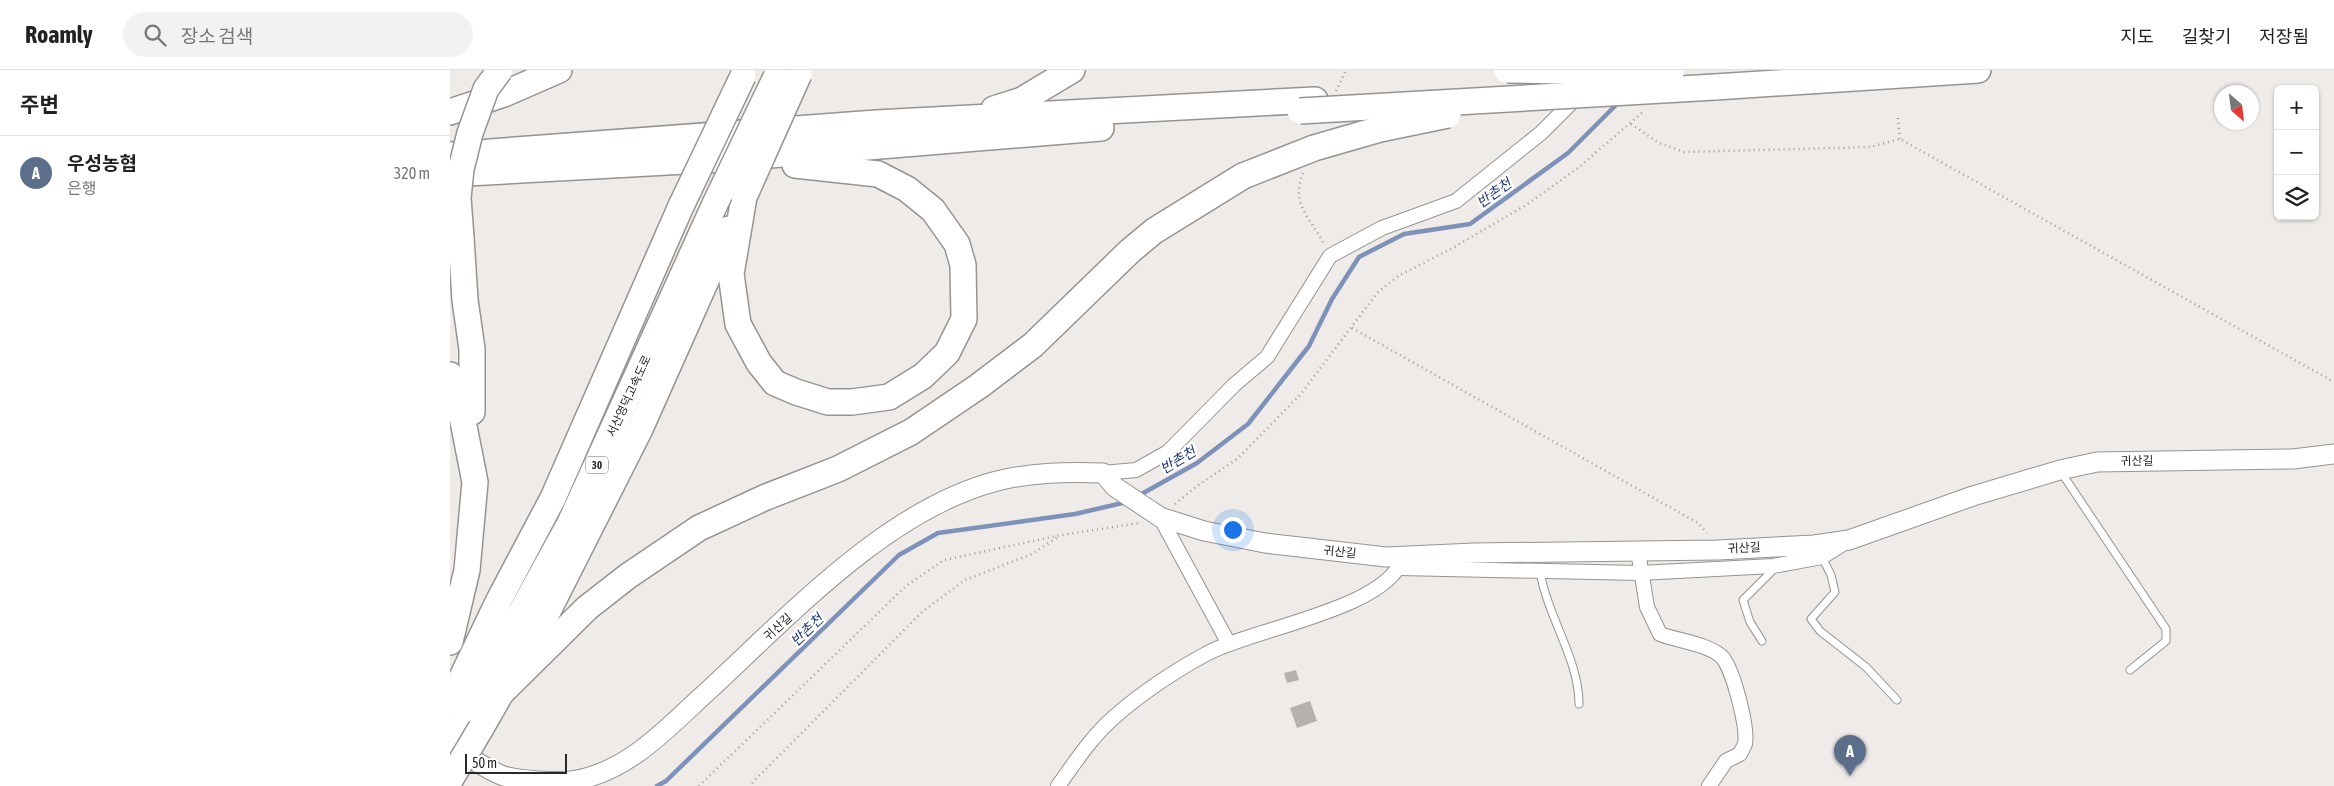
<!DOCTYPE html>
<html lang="ko">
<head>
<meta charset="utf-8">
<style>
	:root { --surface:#fff; --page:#f2f2f2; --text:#222; --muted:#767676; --line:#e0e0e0; --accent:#bc4aa4 }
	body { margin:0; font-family:"Asap Condensed","Noto Sans KR",sans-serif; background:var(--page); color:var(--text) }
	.controls { position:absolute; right:15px; top:15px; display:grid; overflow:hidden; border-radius:8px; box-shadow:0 1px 4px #0004 }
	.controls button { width:45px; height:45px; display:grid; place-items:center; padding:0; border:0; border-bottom:1px solid var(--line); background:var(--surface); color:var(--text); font:25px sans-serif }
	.compass { position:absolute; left:1764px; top:15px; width:45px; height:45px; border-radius:50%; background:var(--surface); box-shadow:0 1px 4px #0004; rotate:152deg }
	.scale { position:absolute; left:15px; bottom:12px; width:102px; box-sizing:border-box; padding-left:5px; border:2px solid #292827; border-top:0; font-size:14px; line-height:18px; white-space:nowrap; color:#292827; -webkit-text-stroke:4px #fff; paint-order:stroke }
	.you { position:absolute; left:782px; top:459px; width:18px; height:18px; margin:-12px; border:4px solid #fff; border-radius:50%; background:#1a73e8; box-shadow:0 0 0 8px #1a73e833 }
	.badge { display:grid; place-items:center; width:32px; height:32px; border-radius:50%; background:var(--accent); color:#fff; font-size:16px; font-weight:700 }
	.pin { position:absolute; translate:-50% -41px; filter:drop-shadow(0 1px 2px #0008) }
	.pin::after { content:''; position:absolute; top:26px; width:18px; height:15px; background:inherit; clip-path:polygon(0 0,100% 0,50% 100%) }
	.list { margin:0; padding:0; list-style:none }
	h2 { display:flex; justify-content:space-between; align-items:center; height:65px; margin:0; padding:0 20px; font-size:21px }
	h2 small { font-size:16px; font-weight:400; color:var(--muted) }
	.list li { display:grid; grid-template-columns:32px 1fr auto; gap:15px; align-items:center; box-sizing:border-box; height:75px; padding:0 20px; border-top:1px solid var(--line) }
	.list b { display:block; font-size:19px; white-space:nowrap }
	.list p { margin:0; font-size:16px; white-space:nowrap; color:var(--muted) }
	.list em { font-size:16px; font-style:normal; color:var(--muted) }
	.icon { flex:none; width:28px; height:28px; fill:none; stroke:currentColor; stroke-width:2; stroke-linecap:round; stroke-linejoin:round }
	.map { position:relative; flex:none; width:1884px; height:716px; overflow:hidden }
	header { display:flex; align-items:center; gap:30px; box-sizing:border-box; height:70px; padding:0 25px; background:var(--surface); border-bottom:1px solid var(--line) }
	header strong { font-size:24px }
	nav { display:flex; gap:28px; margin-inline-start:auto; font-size:18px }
	.search { width:350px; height:45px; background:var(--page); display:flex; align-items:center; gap:12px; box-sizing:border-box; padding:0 18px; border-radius:28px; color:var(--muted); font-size:19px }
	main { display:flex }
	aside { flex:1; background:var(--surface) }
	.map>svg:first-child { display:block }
</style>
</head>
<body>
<header>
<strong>Roamly</strong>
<div class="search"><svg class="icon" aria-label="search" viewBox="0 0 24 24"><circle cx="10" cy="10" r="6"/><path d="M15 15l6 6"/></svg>장소 검색</div>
<nav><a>지도</a><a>길찾기</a><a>저장됨</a></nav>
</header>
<main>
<aside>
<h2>주변<small></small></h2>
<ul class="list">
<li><span class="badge" style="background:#5c6f8a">A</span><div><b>우성농협</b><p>은행</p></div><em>320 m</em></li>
</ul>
</aside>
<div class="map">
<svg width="1884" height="716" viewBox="0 0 1884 716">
	<rect width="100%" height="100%" fill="#eeebe9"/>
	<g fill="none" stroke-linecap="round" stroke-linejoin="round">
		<g stroke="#7e92b9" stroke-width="4.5">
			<polyline points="688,426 747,393 798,354 859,276 882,229 909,187 954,164 1020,154 1118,83 1170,31"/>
			<polyline points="207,716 216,711 449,485 488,463 625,444 677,432"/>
		</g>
	</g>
	<g fill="#b4b1ae">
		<polygon points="846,600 849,610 837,613 834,603"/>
		<polygon points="860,631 867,651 847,658 840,638"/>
	</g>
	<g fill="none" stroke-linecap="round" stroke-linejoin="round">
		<g stroke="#969391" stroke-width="9">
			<g id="lane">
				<polyline points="1611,402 1716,559 1716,571 1680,600"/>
				<polyline points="1372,487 1381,505 1385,522 1361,549 1370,561 1416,597 1447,630"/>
				<path d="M1090,501C1097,546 1129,589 1129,634"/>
				<polyline points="1312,571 1300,552 1293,530 1325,498"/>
			</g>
		</g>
		<g stroke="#969391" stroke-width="16">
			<g id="street">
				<polyline points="653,403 686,400 718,382 784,315 817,287 880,186 932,158 1006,131 1091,63 1129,25"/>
				<polyline points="710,447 779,574"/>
				<path d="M1188,481L1197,537L1210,564C1228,571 1255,573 1271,586C1283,597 1298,658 1295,674C1294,677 1291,681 1290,684L1276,691L1259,716"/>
				<polyline points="949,498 1190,503 1323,496 1372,487 1396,472"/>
				<path d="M608,716C619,701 630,684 642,670C668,638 719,604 756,584C801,559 937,539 952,489"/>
			</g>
		</g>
		<g stroke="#969391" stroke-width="21">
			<path id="secondary" d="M5,679C20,687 36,699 51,705C66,711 111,713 127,710C176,701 214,662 249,629C334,552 434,440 547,411C583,402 617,402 653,403L665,417L710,447L754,461L815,473L936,487L1024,483L1268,480L1364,475L1399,470L1523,426L1610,400L1647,392L1843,389L1884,384"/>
		</g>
		<g stroke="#969391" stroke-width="28">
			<g id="highway">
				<polyline points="1265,17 1528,0"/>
				<polyline points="544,39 572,30 622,0"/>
				<polyline points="0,42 54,24 109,0"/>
				<polyline points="0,85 426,53 865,30"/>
				<polyline points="0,104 272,89 651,58"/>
				<polyline points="294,127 281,204 288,254 309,293 325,313 346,322 378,332 402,332 439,327 473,306 497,283 514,249 513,195 507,174 483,140 457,119 428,104 345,95"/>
				<polyline points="11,168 15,230 22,279 22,342"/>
				<polyline points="0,305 6,316 25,412 17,500 0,572"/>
				<polyline points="53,621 137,538 178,506 249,458 316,427 388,399 461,362 529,316 583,275 680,181 704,161 793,106"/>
				<polyline points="0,632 49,530 103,428 231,136"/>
				<polyline points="31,658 98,541 190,359 279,159"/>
				<polyline points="0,671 120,453 265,134"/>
			</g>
		</g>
		<g stroke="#9d9b99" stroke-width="2.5" stroke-dasharray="1 4" stroke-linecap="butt">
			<polyline points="886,21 896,0"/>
			<polyline points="1448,48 1450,69"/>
			<polyline points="1181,54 1209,73 1234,82 1420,77 1450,69 1884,312"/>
			<path d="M853,103C840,135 861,148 874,174"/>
			<polyline points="902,258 1248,453 1257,463"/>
			<polyline points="725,434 747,416 787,389 851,324 927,223 948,206 1001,179 1076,135 1128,98 1194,41"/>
			<polyline points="302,713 472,542 515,510 582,484 608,467"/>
			<polyline points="249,716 456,516 494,490 611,465 690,453"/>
		</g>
		<use href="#lane" stroke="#fff" stroke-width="7"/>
		<use href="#street" stroke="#fff" stroke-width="14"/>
		<use href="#secondary" stroke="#fff" stroke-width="19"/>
		<use href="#highway" stroke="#fff" stroke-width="25"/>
		<g stroke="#969391" stroke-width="28" stroke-linecap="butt">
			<g id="highway-bridge">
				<polyline points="1057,0 1221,3"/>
				<polyline points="850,41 1265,17"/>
				<polyline points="793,106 864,78 930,59 998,45"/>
				<polyline points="294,127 349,4"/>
				<polyline points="265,134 326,7"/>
				<polyline points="231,136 293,6"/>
				<polyline points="11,168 8,128 11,99 20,63 36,19 50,0"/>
				<polyline points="0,710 31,658"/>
			</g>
		</g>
		<use href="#highway-bridge" stroke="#fff" stroke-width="25"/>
	</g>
	<g text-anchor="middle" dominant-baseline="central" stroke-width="4.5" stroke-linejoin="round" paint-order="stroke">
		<rect fill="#fff" stroke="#696868" stroke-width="1" x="136" y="386.5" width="22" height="17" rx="4"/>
		<g font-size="11" font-weight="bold" fill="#292827">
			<text x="147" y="395">30</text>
		</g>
		<g font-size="12" fill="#292827" stroke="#fff">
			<text transform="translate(179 326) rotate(-65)">서산영덕고속도로</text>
			<text transform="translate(1687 391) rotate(-1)">귀산길</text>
			<text transform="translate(1294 478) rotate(-3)">귀산길</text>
			<text transform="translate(890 482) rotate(6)">귀산길</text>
			<text transform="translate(328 557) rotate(-43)">귀산길</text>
		</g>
		<g font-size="14" font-style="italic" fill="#1d3778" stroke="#fff">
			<text transform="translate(1044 123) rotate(-36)">반촌천</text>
			<text transform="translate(728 390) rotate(-31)">반촌천</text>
			<text transform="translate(357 560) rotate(-44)">반촌천</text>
		</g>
	</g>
</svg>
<div class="controls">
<button>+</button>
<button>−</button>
<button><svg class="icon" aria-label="layers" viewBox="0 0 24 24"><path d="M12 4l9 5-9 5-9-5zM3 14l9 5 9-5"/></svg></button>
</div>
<svg class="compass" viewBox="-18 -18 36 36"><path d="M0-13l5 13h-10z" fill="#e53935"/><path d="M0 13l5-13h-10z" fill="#767676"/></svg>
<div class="scale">50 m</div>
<div class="you"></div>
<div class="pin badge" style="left:1400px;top:706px;background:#5c6f8a">A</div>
</div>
</main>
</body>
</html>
